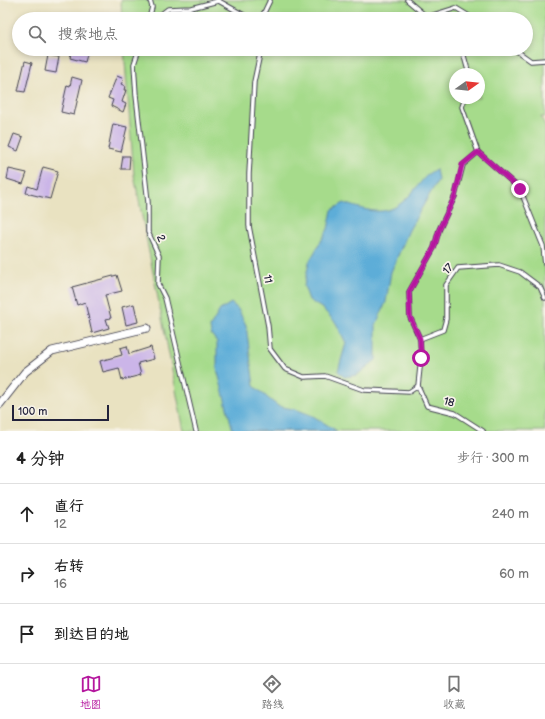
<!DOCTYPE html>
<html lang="zh">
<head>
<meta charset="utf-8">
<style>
	:root { --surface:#fff; --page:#f6f6f6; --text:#222; --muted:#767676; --line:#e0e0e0; --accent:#b5179e }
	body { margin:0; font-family:"Balsamiq Sans","LXGW WenKai TC",sans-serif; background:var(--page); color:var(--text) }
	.compass { position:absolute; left:449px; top:68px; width:36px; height:36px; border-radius:50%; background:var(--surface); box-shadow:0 2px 6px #0003; rotate:75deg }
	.scale { position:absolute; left:12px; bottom:10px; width:97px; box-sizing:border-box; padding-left:4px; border:2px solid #22223b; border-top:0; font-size:11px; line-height:14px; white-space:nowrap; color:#22223b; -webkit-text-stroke:3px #f7f3e8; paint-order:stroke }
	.stop { position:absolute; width:12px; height:12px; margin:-9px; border:3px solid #b5179e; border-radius:50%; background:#fff }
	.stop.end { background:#b5179e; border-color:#fff; box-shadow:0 1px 4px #0008 }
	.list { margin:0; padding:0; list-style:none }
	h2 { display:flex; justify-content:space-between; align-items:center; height:52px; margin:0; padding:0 16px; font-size:17px }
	h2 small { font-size:13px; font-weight:400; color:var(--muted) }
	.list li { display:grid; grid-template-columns:26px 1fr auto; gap:12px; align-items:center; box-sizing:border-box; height:60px; padding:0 16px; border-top:1px solid var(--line) }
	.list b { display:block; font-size:15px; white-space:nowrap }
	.list p { margin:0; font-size:13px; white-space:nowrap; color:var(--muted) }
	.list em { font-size:13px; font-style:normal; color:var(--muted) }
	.icon { flex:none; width:22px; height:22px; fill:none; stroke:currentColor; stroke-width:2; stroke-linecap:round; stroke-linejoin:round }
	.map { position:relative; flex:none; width:545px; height:431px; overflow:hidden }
	.search { position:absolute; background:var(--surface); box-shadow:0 2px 6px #0003; left:12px; right:12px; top:12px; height:44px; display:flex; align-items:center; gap:10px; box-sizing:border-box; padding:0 14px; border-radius:22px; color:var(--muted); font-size:15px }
	.sheet { height:232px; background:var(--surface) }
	nav { display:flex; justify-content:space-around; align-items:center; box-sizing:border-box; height:56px; border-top:1px solid var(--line); background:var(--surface); font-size:11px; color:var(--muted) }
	nav a { display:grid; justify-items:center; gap:2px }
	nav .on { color:var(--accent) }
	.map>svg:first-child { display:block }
</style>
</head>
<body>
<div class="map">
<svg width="545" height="431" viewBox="0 0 545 431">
	<rect width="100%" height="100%" fill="#f7f3e8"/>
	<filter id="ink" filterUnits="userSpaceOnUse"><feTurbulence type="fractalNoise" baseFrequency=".025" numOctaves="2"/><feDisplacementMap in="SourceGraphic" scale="8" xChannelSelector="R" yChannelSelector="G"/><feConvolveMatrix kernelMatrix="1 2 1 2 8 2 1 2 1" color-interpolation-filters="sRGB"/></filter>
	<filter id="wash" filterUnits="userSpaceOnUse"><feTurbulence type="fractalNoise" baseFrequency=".012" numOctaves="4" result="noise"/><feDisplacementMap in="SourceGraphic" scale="16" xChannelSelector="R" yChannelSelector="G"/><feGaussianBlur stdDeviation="0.9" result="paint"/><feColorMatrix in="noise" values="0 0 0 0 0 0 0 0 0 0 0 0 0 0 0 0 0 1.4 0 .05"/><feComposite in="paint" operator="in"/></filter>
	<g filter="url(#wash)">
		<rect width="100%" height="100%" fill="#e9e2c1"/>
		<path fill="#a6db8b" stroke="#647e63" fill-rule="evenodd" d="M121,0H545V117H541L545,126V431H184L134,175L124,49H526V19H122ZM455,74H479V98H455Z"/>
		<g fill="#5dadd8" stroke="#40688a">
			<path d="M436,169L438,180L409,230L391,272L386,302L376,325V360L357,375L344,377L338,371L346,343L336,323L323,309L309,300L304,286L309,262L328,229L332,210L344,203C377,214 392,218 416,188C423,180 426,174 436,169Z"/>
			<polygon points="231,303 238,309 246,325 254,386 269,399 278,406 298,410 313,416 337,431 233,431 217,369 217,342 211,334 210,327 220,310"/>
		</g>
		<g id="blocks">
			<g fill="#cbb5e8">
				<polygon points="72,49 88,51 85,62 70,58"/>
				<polygon points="48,55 59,57 56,73 45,71"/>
				<polygon points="25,61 32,63 25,92 18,91"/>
				<polygon points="117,76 124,79 121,84 125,86 124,90 126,90 122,102 126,104 123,112 111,106 113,100 108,98"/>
				<polygon points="72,77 82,80 74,115 61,112 67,85 70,86"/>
				<polygon points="113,124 127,127 121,152 108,149"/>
				<polygon points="14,134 23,137 18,151 9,147"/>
				<polygon points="123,156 130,156 129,169 121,169"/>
				<polygon points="43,167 58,171 50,199 26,193 28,186 37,189"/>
				<polygon points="9,169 27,173 23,184 7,179"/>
				<polygon points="117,275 122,291 105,295 111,318 106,319 109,328 92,333 85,302 77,305 72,287"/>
				<polygon points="134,304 138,322 126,325 122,307"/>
				<polygon points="127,346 129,354 151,347 154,359 138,363 141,375 122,380 119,368 103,372 100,361 122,355 120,348"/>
			</g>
		</g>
	</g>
	<g filter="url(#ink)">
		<use href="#blocks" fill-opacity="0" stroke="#403f4f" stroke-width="1"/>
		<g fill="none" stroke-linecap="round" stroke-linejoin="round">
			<g stroke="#403f4f" stroke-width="5.5">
				<g id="lane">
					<polyline points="217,0 251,19"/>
					<polyline points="407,0 427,17 456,8 474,19"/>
					<polyline points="149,19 152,7 150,0"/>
					<polyline points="155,19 168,9 191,8 218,1"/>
					<polyline points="261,19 270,0"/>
					<polyline points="139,49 134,64 136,95 148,202 148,232 159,256 158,284 165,298 196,431"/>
					<polyline points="261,49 254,82 249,174 249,226 268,326 270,349 285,369 304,377 325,376 364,390 409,392 418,386"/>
					<polyline points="462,49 469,74"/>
					<polyline points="514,49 531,61 545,60"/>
					<polyline points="465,98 462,107 478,152 520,189 543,246 545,265"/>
					<polyline points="420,339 443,330 446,319 446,285 458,268 499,265 520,272 540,287 545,298"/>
					<polyline points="418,386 421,358 420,339 410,317 409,292 434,248 439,230 455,196 463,165 478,152"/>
					<polyline points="418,386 427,406 455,413 483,431"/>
				</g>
			</g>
			<g stroke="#403f4f" stroke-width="9">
				<polyline id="street" points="0,404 25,372 52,351 147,328"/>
			</g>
			<use href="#lane" stroke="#fff" stroke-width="3.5"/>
			<use href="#street" stroke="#fff" stroke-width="7"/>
		</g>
	</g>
	<g fill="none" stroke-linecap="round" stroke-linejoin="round" filter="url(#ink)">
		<polyline stroke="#b5179e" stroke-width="5" points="421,358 420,339 410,317 409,292 434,248 439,230 455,196 462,165 478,152 520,189"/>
	</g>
	<g text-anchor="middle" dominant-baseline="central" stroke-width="3.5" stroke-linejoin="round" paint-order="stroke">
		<g font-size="11" fill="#22223b" stroke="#f7f3e8">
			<text transform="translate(161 238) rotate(67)">2</text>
			<text transform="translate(448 269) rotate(-46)">17</text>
			<text transform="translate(268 279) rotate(80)">11</text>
			<text transform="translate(449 402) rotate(16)">18</text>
		</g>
	</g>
</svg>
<svg class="compass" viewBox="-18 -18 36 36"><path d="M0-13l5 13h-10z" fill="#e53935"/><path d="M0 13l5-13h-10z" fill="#767676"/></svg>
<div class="scale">100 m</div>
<div class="stop" style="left:421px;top:358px"></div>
<div class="stop end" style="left:520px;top:189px"></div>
<div class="search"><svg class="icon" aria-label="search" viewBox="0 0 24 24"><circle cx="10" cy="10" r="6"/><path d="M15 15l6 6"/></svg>搜索地点</div>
</div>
<section class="sheet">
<h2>4 分钟<small>步行 · 300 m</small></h2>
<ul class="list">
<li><svg class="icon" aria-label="ahead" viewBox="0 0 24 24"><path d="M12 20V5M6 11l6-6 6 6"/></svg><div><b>直行</b><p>12</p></div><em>240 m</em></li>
<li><svg class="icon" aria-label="right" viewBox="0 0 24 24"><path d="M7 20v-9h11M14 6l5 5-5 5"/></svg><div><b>右转</b><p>16</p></div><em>60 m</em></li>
<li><svg class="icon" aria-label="arrive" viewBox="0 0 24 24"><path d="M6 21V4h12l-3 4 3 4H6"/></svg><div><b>到达目的地</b></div></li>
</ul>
</section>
<nav>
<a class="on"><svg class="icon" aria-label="map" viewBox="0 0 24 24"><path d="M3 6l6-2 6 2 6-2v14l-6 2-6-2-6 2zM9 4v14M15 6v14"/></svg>地图</a>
<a><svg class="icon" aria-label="directions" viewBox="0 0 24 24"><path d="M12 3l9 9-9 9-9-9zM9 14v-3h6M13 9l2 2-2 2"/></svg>路线</a>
<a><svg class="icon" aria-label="saved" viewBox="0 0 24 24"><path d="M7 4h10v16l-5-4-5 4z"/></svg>收藏</a>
</nav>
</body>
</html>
